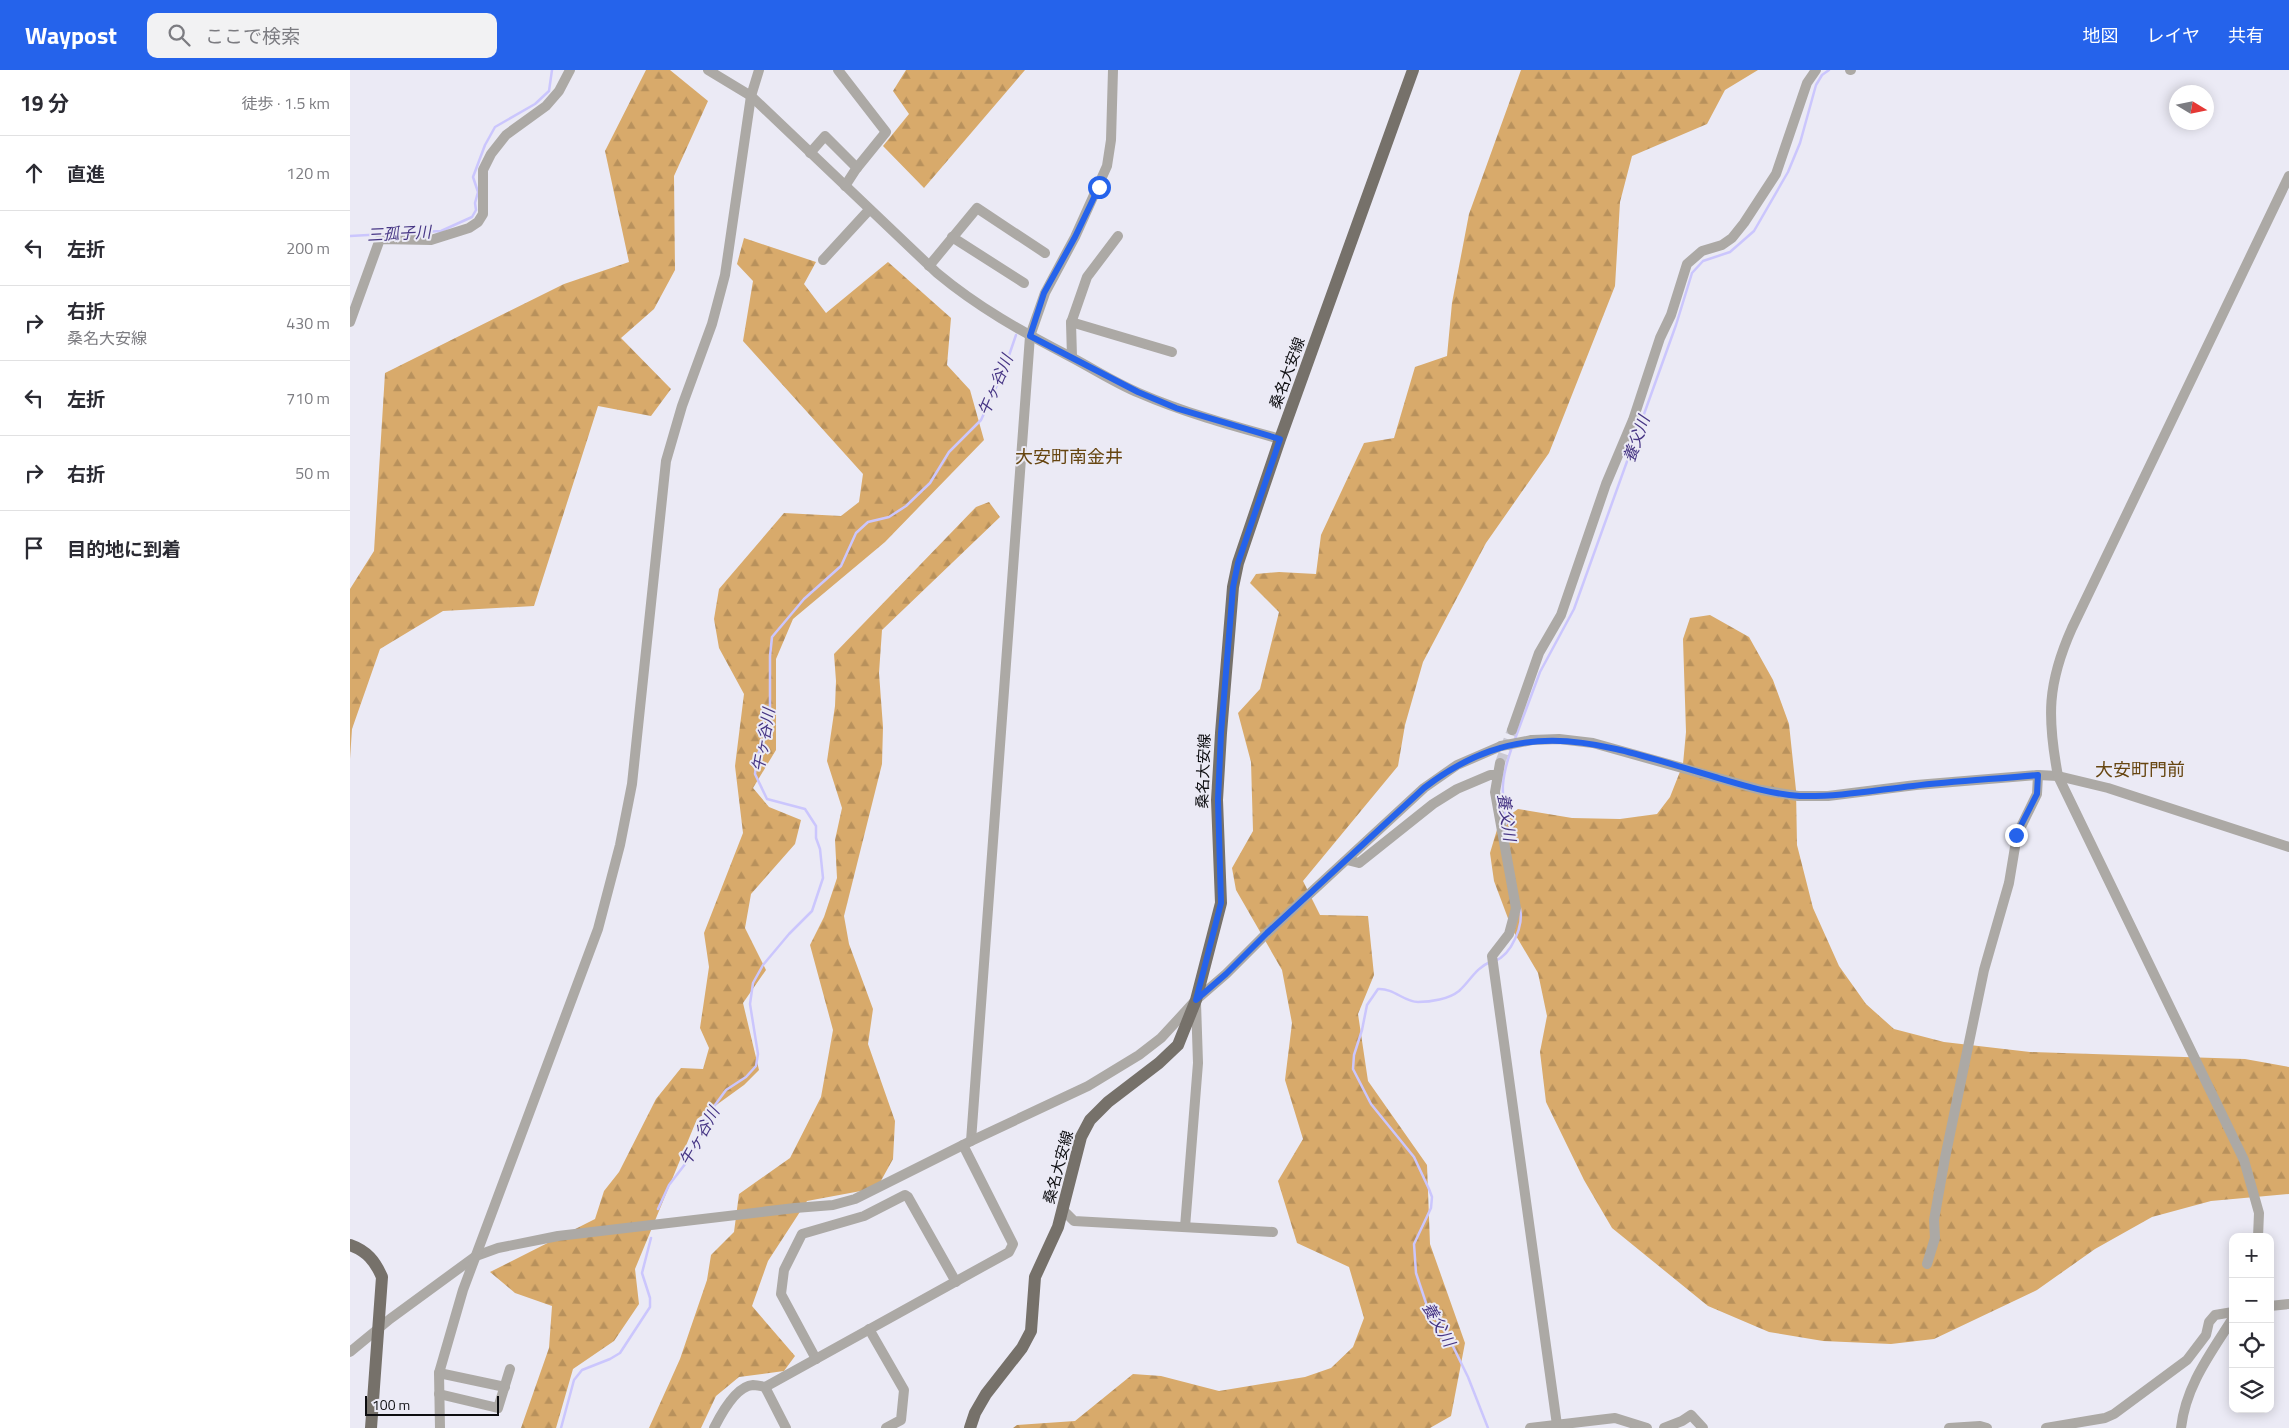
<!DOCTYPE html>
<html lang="ja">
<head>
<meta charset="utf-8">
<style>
	:root { --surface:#fff; --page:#f2f2f3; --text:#2b2b33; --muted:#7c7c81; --line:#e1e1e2; --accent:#2563eb }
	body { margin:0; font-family:"Titillium Web","Noto Sans JP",sans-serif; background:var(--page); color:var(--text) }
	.controls { position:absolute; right:15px; bottom:15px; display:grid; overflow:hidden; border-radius:10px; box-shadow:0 2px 12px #0003 }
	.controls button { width:45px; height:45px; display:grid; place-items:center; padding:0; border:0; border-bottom:1px solid var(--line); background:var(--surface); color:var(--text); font:25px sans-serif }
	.compass { position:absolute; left:1819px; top:15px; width:45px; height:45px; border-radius:50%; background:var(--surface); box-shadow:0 2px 12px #0003; rotate:100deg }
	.scale { position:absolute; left:15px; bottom:12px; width:134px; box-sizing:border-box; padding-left:5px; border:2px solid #0d0d10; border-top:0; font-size:14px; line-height:18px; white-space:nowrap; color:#0d0d10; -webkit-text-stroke:4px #ebeaf5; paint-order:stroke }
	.stop { position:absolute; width:15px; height:15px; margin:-11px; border:4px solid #2563eb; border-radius:50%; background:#fff }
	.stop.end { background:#2563eb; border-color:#fff; box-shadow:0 1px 5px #0008 }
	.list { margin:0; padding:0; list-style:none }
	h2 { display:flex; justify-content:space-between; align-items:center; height:65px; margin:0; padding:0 20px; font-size:21px }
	h2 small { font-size:16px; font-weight:400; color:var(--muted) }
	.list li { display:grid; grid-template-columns:32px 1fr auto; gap:15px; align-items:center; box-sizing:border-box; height:75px; padding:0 20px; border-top:1px solid var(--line) }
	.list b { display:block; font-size:19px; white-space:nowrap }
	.list p { margin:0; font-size:16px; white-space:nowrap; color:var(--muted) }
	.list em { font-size:16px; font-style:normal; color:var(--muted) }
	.icon { flex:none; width:28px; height:28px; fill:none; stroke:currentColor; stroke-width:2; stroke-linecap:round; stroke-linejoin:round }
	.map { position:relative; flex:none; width:1939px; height:1358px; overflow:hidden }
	header { display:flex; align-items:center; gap:30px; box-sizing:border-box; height:70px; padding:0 25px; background:var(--accent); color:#fff }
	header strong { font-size:24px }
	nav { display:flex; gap:28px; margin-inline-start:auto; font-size:18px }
	.search { width:350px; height:45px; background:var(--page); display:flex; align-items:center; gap:12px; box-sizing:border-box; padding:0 18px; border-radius:10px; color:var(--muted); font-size:19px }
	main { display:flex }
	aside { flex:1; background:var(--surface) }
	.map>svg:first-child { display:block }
</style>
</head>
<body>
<header>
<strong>Waypost</strong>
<div class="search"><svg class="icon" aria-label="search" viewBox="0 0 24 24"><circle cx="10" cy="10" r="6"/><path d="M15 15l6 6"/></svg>ここで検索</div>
<nav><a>地図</a><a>レイヤ</a><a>共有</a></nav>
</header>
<main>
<aside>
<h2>19 分<small>徒歩 · 1.5 km</small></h2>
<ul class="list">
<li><svg class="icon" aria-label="ahead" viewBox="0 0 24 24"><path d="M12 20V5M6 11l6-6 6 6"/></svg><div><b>直進</b></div><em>120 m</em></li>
<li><svg class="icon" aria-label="left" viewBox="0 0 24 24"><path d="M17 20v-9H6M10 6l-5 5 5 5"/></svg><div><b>左折</b></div><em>200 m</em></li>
<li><svg class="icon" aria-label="right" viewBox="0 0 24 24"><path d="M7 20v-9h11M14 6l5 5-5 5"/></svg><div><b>右折</b><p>桑名大安線</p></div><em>430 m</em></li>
<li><svg class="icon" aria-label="left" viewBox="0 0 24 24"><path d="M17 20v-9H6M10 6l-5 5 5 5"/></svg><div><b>左折</b></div><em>710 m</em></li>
<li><svg class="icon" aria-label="right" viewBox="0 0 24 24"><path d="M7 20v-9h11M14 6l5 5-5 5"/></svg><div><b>右折</b></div><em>50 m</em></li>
<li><svg class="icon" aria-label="arrive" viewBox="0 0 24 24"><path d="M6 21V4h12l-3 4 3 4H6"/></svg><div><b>目的地に到着</b></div></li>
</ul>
</aside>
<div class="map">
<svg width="1939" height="1358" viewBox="0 0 1939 1358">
	<defs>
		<pattern id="forest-firs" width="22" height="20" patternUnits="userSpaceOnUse" patternTransform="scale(1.25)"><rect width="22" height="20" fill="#d8aa6b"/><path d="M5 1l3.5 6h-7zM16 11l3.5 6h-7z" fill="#b8915c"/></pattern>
	</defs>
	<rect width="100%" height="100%" fill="#ebeaf5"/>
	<g fill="url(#forest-firs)">
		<polygon points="296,0 320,0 358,31 324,106 325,200 304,239 271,268 321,319 301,346 248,336 184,536 93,541 30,579 2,659 0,689 0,519 24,481 35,303 214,214 279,192 255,81"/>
		<polygon points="556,0 675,0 574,118 533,76 559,44 543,21"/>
		<polygon points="1171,0 1408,0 1375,20 1357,54 1282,86 1270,132 1265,216 1199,383 1136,473 1073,592 1055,655 1048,696 953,811 970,845 1018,846 1024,905 1008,944 1018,1011 1077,1095 1080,1174 1115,1273 1101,1346 1080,1358 663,1358 667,1355 725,1351 783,1304 811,1306 869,1321 955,1307 981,1298 1003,1277 1014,1248 999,1197 947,1173 928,1111 953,1069 935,1010 942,953 932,900 886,820 882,798 903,761 901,692 888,643 910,619 929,542 900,513 906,504 929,502 966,504 971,465 1014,373 1044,368 1065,297 1097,286 1102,233 1119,144"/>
		<polygon points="394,168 466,192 454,214 476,243 538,192 601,248 597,295 620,320 634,370 535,472 443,549 426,589 426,680 403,718 419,737 451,750 445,774 401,824 395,858 416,900 393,933 409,1000 394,1015 347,1049 285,1199 289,1234 264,1271 223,1299 206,1358 171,1358 199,1278 202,1236 165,1223 140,1202 245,1149 254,1121 269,1102 306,1029 331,998 353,999 359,978 350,958 359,897 354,863 393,763 385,696 394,624 369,578 364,549 369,519 434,443 491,446 509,432 513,404 393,271 403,211 387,194"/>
		<polygon points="639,432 650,447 532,560 529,603 533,657 532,694 494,846 499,874 523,939 518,974 545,1051 543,1089 527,1118 457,1131 418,1191 402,1236 445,1286 434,1301 389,1307 366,1326 351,1358 299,1358 330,1289 357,1210 361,1185 384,1162 389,1124 440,1088 471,1027 483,960 460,875 474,847 487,808 485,770 492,738 477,691 485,636 486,611 484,584 626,437"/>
		<polygon points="1360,545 1399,567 1423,610 1439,654 1446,720 1447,775 1463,838 1489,896 1516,934 1544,959 1594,972 1680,982 1895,989 1939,997 1939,1124 1861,1131 1802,1147 1745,1179 1687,1220 1584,1269 1541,1274 1473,1271 1419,1262 1358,1236 1262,1158 1234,1110 1196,1032 1190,982 1197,946 1188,903 1162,859 1144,811 1140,783 1149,753 1168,739 1222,748 1270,749 1307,744 1320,727 1333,694 1336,662 1333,569 1340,548"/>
	</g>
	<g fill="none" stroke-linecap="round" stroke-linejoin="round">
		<g stroke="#cbc6fd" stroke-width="2.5">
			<polyline points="0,166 91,161 122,147 126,140 125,133 128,122 123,107 135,75 145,57 185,34 199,21 202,0"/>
			<polyline points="1165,669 1190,602 1224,539 1326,255 1342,203 1353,191 1380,182 1404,161 1438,102 1450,73 1466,15 1472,5 1479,0"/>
			<path d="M1156,754C1151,721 1151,708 1162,677"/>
			<path d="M1145,891C1162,884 1174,855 1170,838"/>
			<polyline points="308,1139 319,1115 339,1089 365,1035 376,1020 396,1007 406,996 408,984 400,934 403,913 413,895 439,864 462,841 473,808 470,779 466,768 466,756 455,739 417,729 405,704 407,686 416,665 420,640 420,586 422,567 454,529 491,496 506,463 518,452 539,447 556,436 580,413 599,382 631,350 654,300 666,265"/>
			<polyline points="211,1358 224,1310 232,1300 260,1289 270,1283 300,1237 300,1228 292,1203 301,1168"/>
			<path d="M1138,1358L1118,1307L1096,1262L1077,1236L1066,1203L1064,1174L1081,1138L1082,1127L1079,1119L1064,1087L1021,1034L1003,999L1004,985L1012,960L1017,935L1028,919C1044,918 1054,932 1068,932C1081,932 1099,929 1109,921C1120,911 1126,898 1140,892"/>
		</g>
		<polyline stroke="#cac9d3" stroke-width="10" stroke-dasharray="10 5" stroke-linecap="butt" points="1150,693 1162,660"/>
		<g stroke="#aca9a5" stroke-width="10">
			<path d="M358,0L401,26L587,203C629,238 671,261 719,286C742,298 765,313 789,323C835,343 883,356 930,369"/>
			<polyline points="488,0 536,62 506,99 495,116"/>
			<polyline points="1500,0 1501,0"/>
			<polyline points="460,83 475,66 507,98"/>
			<polyline points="602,167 674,213"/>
			<polyline points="473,190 519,140"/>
			<polyline points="579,196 627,138 695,183"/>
			<polyline points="0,252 30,169 81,170 119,158 128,152 133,144 133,100 141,84 156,65 196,36 209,21 220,0"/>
			<polyline points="721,252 822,282"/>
			<polyline points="722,287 721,253 737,207 768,166"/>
			<polyline points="1162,660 1189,583 1211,545 1256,414 1283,350 1310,268 1321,245 1337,194 1352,181 1372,175 1382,168 1394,153 1426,104 1457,13 1466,0"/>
			<polyline points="1182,670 1209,669 1243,673 1411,720 1448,726 1478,726 1566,715 1688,705 1708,706 1758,718 1939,777"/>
			<polyline points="1150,693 1145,722 1166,838 1159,864 1142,886 1207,1355"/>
			<polyline points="997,790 1009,793 1083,734 1107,719 1140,705 1147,705"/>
			<polyline points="621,1071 680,266 695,223 725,167 757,96 761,70 763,0"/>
			<polyline points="713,1140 724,1151 923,1162"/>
			<polyline points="835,1157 848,993 846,933"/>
			<path d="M1908,1167L1909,1143L1894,1090L1708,706C1697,647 1697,614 1722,558L1939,106"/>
			<polyline points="1577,1194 1585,1168 1584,1150 1595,1088 1634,900 1659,813 1667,765 1687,724 1688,705"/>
			<polyline points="1920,1236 1939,1234"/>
			<polyline points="519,1259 554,1320 551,1350 536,1358"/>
			<polyline points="0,1282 40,1249 126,1186 148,1178 208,1166 445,1138 483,1135 505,1129 621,1071 738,1016 789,985 811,968 846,930 876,904 917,863 1074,718 1107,695 1151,676"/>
			<polyline points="466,1289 431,1224 434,1200 452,1164 514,1146 555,1125 558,1127 606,1212"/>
			<polyline points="89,1303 155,1317"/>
			<polyline points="415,1317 436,1358"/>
			<polyline points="89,1324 148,1338 160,1299"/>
			<polyline points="90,1358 89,1303 113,1220 248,859 270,775 282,714 316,391 332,336 362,254 375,205 401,26 409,0"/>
			<path d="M364,1358C371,1344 386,1316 403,1315C406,1315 411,1316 415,1317L659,1182L663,1174L613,1075"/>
			<polyline points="1180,1358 1265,1348 1297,1358"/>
			<polyline points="1314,1358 1332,1351 1341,1345 1353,1358"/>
			<polyline points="1599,1358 1630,1356 1637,1358"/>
			<polyline points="1696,1358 1755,1348 1764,1344 1837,1290 1856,1265 1859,1252 1865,1245 1883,1242"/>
			<path d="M1831,1358C1836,1315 1861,1283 1883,1248"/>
		</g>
		<g stroke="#76716a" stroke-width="12">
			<path d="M0,1175C17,1181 25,1191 32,1207L21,1358"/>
			<polyline points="620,1358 625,1343 636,1324 672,1278 681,1261 685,1207 708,1157 731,1067 740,1050 758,1032 809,993 828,975 846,930 871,833 867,730 871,663 883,517 888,493 930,369 1063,0"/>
		</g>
		<polyline stroke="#aca9a5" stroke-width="10" points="1151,676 1182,670"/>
	</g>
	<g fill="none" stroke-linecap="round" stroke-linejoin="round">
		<path stroke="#2563eb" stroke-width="6" d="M749,117L725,167L694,223L680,266L788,322L826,338L930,369L888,493L883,517L871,663L868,730L871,833L846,930L876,904L917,863L1074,718C1176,640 1254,675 1365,707C1392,715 1421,724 1450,726C1488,727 1526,720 1563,716C1604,711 1646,709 1688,705L1687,724L1666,765"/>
	</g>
	<g text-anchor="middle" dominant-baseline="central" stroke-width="4" stroke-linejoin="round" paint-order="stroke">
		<g font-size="15" fill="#0d0d10" stroke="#ebeaf5">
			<text transform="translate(937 303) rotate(-70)">桑名大安線</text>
			<text transform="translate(853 701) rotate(-88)">桑名大安線</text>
			<text transform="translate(708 1097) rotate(-75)">桑名大安線</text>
		</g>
		<g font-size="16" font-style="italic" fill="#473685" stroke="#ebeaf5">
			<text transform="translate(49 163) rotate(-3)">三孤子川</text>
			<text transform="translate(645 315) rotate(-67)">午ヶ谷川</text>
			<text transform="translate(1286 369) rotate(-70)">養父川</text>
			<text transform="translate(413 670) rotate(-80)">午ヶ谷川</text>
			<text transform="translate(1157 747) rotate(82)">養父川</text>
			<text transform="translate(349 1066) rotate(-61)">午ヶ谷川</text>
			<text transform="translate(1089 1254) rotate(60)">養父川</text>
		</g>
		<g font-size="18" fill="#674611" stroke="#ebeaf5">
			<text x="719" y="386">大安町南金井</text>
			<text x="1790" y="699">大安町門前</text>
		</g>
	</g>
</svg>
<div class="controls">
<button>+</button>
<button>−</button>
<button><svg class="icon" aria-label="locate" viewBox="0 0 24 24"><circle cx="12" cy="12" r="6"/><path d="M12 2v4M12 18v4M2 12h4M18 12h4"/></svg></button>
<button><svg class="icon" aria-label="layers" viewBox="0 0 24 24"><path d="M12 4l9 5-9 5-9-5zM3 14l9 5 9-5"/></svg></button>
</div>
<svg class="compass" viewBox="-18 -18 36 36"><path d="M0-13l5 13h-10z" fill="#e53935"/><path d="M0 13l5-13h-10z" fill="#7c7c81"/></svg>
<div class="scale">100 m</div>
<div class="stop" style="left:749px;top:117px"></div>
<div class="stop end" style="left:1666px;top:765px"></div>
</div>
</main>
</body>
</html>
